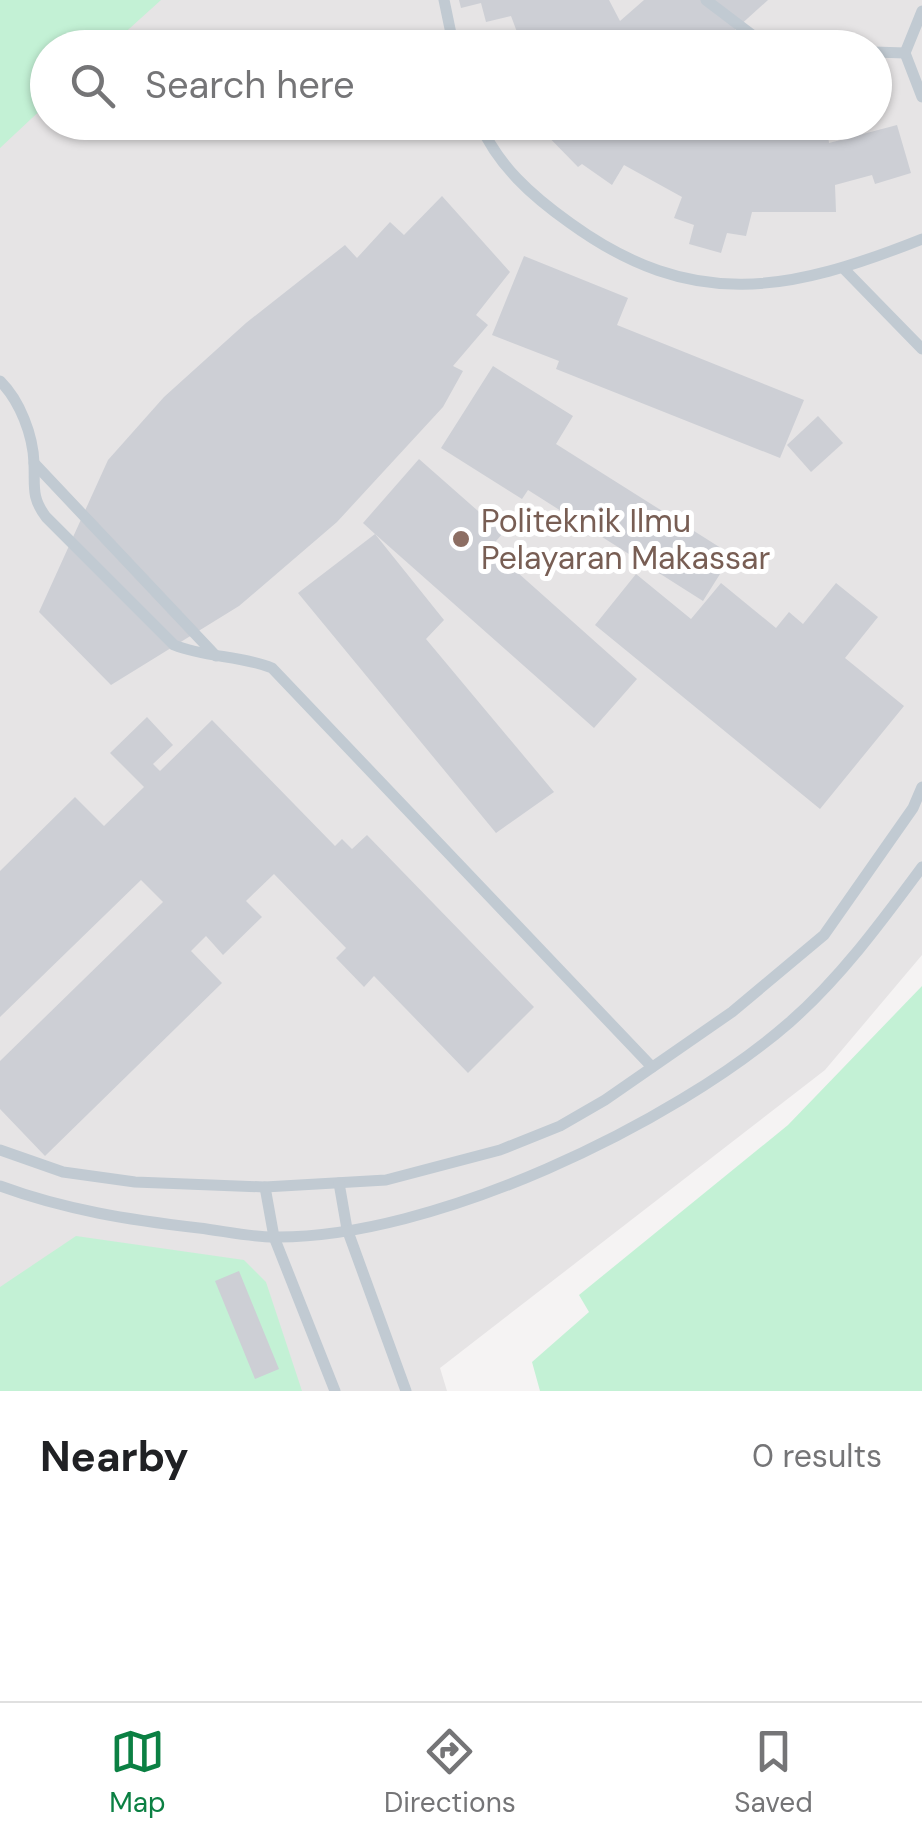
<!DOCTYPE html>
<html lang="en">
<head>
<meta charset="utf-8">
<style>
	:root { --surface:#fff; --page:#f6f6f6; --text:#202124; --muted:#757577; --line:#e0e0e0; --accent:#0b8043 }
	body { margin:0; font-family:"DM Sans",sans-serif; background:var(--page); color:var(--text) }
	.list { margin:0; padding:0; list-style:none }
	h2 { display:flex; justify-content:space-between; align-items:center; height:130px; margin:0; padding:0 40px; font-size:42px }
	h2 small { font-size:32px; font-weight:400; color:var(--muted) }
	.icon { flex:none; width:55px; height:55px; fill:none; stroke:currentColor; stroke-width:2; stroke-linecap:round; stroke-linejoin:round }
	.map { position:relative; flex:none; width:922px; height:1391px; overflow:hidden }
	.search { position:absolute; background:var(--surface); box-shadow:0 2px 8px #0004; left:30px; right:30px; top:30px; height:110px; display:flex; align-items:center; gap:25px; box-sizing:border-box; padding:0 35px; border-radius:55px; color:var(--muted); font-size:38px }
	.sheet { height:310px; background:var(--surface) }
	nav { display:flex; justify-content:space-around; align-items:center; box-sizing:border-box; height:140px; border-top:2px solid var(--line); background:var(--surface); font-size:28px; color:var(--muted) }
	nav a { display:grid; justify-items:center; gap:5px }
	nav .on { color:var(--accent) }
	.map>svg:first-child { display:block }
</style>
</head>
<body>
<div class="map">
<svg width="922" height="1391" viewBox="0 0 922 1391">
	<rect width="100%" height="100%" fill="#f5f3f3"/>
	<path fill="#e6e4e5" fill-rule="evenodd" d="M0,0H922V955L825,1070L440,1368L447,1391H0ZM48,48H874V122H48Z"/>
	<g fill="#c3f1d5">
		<polygon points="0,0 161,0 109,47 48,48 47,104 0,148"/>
		<polygon points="922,986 922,1391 540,1391 532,1362 589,1312 579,1295 788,1125"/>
		<polygon points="76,1236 244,1260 266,1282 302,1391 0,1391 0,1287"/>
	</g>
	<g fill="#cdcfd5">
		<polygon points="459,0 609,0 620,21 644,0 768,0 715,48 523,48 511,16 486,22 481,3 461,8"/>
		<polygon points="534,122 826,122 829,143 897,125 911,173 875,184 872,175 835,185 836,212 752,212 746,236 727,233 721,253 689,244 694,225 674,218 682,197 624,165 612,185 582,164 578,167"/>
		<polygon points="442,196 510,272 476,315 488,325 453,366 463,371 443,407 337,522 239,606 111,685 39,612 108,460 164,397 246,323 345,245 357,258 390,222 404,235"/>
		<polygon points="524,256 628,298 617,325 804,400 780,458 556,369 559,361 492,335"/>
		<polygon points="493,366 573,416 556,444 732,555 703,601 528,490 522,499 441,448"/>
		<polygon points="818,416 843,443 811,472 787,445"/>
		<polygon points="419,459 503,533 490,548 637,679 594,728 375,534 444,620 426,639 554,792 496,833 298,593 375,534 363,523"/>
		<polygon points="636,574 691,619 721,583 776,628 789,612 803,624 836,583 878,617 845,658 904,706 820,809 595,625"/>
		<polygon points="147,717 173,745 153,764 160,771 212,720 335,846 342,839 352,849 367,835 534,1007 468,1073 374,976 364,987 336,958 346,948 274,874 246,901 262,917 223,955 206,936 191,951 222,983 45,1156 0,1109 0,1061 163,902 141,880 0,1017 0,871 75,797 104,826 144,787 110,753"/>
		<polygon points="239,1271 279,1369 255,1379 215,1281"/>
	</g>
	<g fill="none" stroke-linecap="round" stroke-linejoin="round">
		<g stroke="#c1cad2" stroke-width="11">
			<polyline points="444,0 454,48"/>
			<polyline points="706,0 760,41 790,48"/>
			<polyline points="922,11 905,53 922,97"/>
			<polyline points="874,52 905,53"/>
			<path d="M479,122C498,166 532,196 570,223C693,312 789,292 922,239"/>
			<polyline points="845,270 922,349"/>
			<path d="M0,381C20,401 33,435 34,463C35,487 31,497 46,517L174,645C206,658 240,655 272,668L652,1067"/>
			<polyline points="34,463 216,656"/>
			<polyline points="0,1150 63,1172 135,1182 265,1187 386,1180 500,1150 560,1126 605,1100 732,1012 824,935 913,808 922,787"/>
			<polyline points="339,1183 347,1229 406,1391"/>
			<path d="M0,1186C65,1210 130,1220 199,1228C224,1231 249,1237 274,1237C432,1239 672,1125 790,1022C841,977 882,921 922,867"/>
			<polyline points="265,1187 274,1237 335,1391"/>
		</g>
	</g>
	<circle fill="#8d6e63" stroke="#fff" stroke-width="4" cx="461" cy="539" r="10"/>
	<g text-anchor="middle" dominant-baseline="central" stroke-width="10" stroke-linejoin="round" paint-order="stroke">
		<g font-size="32" fill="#785e54" stroke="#fff" text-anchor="start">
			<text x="481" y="521">Politeknik Ilmu<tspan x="481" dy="37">Pelayaran Makassar</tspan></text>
		</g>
	</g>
</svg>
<div class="search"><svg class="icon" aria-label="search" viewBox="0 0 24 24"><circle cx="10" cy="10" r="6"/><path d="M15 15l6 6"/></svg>Search here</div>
</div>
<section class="sheet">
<h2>Nearby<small>0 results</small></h2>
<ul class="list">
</ul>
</section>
<nav>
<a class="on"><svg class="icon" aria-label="map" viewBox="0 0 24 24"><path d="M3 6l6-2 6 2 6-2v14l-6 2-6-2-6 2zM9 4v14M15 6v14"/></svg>Map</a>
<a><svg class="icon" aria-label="directions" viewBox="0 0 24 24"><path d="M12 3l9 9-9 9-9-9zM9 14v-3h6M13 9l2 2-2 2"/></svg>Directions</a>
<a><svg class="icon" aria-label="saved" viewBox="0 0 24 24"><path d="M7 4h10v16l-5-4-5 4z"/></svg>Saved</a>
</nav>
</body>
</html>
